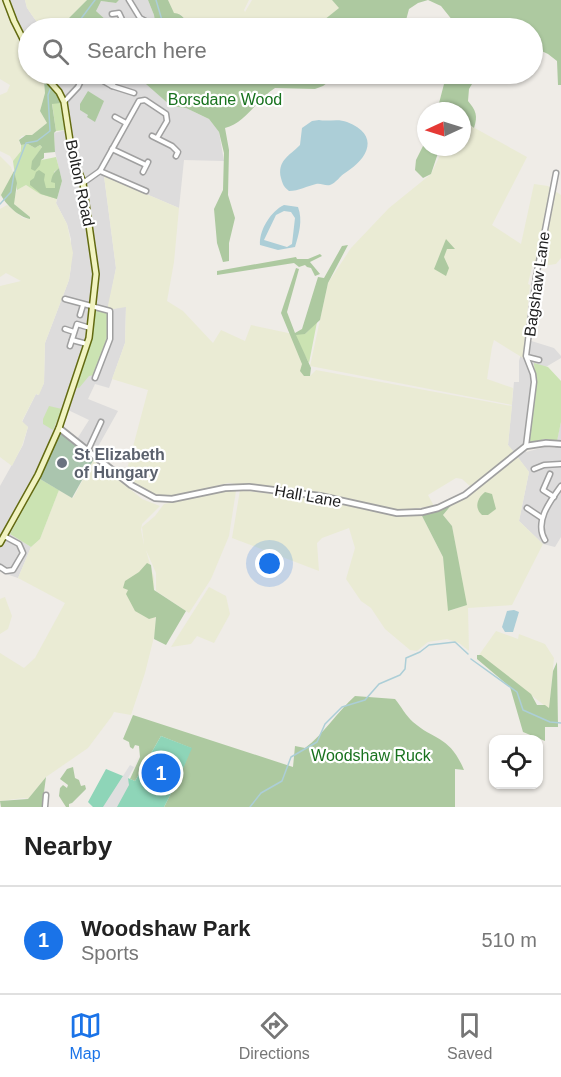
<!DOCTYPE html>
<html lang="en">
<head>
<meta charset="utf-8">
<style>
	:root { --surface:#fff; --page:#f2f2f2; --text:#222; --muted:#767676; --line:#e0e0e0; --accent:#1a73e8 }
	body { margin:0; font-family:Arial,sans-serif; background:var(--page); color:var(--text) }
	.controls { position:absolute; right:18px; bottom:18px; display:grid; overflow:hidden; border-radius:12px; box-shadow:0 2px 4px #0004 }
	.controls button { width:54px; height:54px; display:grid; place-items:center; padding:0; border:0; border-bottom:2px solid var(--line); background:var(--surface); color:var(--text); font:30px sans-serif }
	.compass { position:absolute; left:417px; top:102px; width:54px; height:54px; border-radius:50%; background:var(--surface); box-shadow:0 2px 4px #0004; rotate:266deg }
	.you { position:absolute; left:270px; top:564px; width:21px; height:21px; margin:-15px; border:4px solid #fff; border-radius:50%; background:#1a73e8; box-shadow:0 0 0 9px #1a73e833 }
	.badge { display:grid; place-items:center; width:39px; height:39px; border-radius:50%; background:var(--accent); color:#fff; font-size:20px; font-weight:700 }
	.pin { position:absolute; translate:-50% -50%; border:3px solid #fff; box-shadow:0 2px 6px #0006 }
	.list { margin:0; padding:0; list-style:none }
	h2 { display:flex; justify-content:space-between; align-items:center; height:78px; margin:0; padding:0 24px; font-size:26px }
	h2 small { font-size:20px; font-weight:400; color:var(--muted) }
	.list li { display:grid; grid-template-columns:39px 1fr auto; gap:18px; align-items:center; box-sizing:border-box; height:108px; padding:0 24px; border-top:2px solid var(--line) }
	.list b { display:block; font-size:22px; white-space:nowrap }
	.list p { margin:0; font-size:20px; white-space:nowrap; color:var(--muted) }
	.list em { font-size:20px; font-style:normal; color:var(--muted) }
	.icon { flex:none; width:33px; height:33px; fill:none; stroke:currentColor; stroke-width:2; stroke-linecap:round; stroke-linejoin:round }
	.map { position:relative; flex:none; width:561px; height:807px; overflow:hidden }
	.search { position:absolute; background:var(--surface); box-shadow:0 2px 4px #0004; left:18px; right:18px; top:18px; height:66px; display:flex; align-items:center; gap:15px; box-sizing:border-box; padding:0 21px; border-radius:33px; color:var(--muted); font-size:22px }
	.sheet { height:186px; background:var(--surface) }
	nav { display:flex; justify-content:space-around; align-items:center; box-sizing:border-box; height:84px; border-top:2px solid var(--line); background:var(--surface); font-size:16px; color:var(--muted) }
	nav a { display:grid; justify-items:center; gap:3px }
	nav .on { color:var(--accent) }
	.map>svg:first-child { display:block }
</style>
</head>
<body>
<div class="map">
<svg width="561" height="807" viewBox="0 0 561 807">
	<rect width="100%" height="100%" fill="#efece7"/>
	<g fill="#dddcdc">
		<polygon points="2,0 25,0 27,8 41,28 28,28 28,44 24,47 9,20"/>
		<polygon points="119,0 148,0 154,15 156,28 110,28 107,21 96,11 98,4 101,1 116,3"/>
		<polygon points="63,74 155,74 147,84 171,106 186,108 209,119 219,132 224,161 184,160 179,208 104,176 116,268 108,310 126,306 125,343 109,388 95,384 88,399 118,411 95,452 77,439 89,420 68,410 40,479 10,534 31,547 18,578 6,574 0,570 0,486 23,445 28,427 22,422 36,394 38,395 44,383 45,343 69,280 71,267 71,239 67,224 56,203 62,181 55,152 54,133 66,130 62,104 53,90"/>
		<polygon points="525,339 554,348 561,356 561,358 544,368 533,365 526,452 545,447 555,448 561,422 561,537 555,547 543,544 519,521 529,472 508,445 514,382 519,382 519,361"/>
	</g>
	<g fill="#eaebd4">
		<polygon points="0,0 2,0 9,20 28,55 28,74 39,74 44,81 45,93 40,111 47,123 32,135 22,136 19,139 21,151 13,161 10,156 0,151 0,95 7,92 10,85 0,79"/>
		<polygon points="25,0 87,0 69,18 65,28 41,28 27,8"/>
		<polygon points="168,0 249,0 244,10 245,12 252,0 332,0 340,8 314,28 191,28 184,18 180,14 174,14"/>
		<polygon points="462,121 527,157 492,225 521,244 534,184 548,186 561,195 561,258 556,264 542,266 533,262 528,284 530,285 523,358 494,340 492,347 487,379 513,388 512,405 310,366 328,283 351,248 389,208 431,174 444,147 462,147"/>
		<polygon points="0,156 11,167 15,178 0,197"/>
		<polygon points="104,176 179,208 174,262 167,301 183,311 213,343 221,330 245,341 251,325 293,334 310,376 316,370 512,406 508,445 514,452 471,487 462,479 456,478 428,495 434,506 402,510 385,509 317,493 228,483 175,496 157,495 130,481 125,477 148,390 112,379 125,343 126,307 107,310 116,268"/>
		<polygon points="26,185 41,194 57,199 56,203 67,224 73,253 69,280 45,343 44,383 39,395 36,394 22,421 28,427 22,446 12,466 0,457 0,286 21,281 6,273 0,277 0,209 7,205 23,218 30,219 30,217 14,204 13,201 17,190"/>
		<polygon points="517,456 529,472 519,521 543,544 512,605 468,608 469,651 459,643 447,639 428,642 417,651 410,650 385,629 371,608 361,601 346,579 355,548 349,528 322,538 317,543 319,571 232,538 240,490 321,500 405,517 421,514 443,557 449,611 466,605 452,526 443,515 453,503"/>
		<polygon points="94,459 142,499 160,506 142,524 141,530 144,545 142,527 155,516 164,504 234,489 236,491 229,536 211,579 189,613 156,591 156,573 146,550 154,578 156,629 145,673 131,715 114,712 112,716 88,748 46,777 28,799 24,798 0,801 0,653 24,668 35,658 65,603 18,578 31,547 40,539 59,490 73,498"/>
		<polygon points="209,587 226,596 230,614 214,643 197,636 191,644 171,647"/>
		<polygon points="5,597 12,616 8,629 0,634 0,599"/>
		<polygon points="496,631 518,639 519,634 545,644 554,658 549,709 479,655"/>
	</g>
	<g fill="#cbe3b2">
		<polygon points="54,102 60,103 65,130 56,131 52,103"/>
		<polygon points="28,144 35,148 40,145 42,147 32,162 56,157 59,168 54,172 57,199 40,194 26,185 17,190 13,161 21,151 21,145"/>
		<polygon points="94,311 105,311 108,313 107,337 95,375 89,376 79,388 75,387 89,345"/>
		<polygon points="317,322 309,363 293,334 305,334"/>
		<polygon points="534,363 548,367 561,381 561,422 557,441 545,439 528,444 535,381"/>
		<polygon points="49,406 62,409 53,430 43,424 43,419"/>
		<polygon points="40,479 59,490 40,539 31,547 10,534"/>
	</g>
	<g fill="#adc9a0">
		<polygon points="87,0 119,0 116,3 101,1 96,11 107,21 110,28 65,28 69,18"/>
		<path d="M148,0H168L174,13C183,13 186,22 191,28H156L154,15Z"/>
		<polygon points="332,0 561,0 561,85 558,85 557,61 548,54 533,47 532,28 470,28 472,24 453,21 441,6 428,0 418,3 409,9 405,24 401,28 314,28 339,8"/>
		<path d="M155,74H339L323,86L315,89L275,88C257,99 246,123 225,128L229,150L228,195L235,218L229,243V261L223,262L217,243L214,209L223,190L224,153L219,132L209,119L186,108L171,106L146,84Z"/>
		<path d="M451,74H478L469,89L468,101C476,111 478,115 474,128L462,118V111H437L444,84Z"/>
		<polygon points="44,81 56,93 61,103 52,104 56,131 54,133 55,152 44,153 44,158 41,160 40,165 35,171 31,169 32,161 42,147 40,145 35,148 28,144 21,145 19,140 26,135 32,135 47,123 40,111 45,93"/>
		<polygon points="88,91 104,101 95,122 87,117 88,115 80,110 80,104"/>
		<polygon points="426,140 426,147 440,147 431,174 423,178 415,170 416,160"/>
		<path d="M59,168L62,181L57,199L41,194L30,185V181L34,178L36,172L39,170L45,174L44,180L46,188H55V183L51,182C52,175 54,172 59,168Z"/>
		<path d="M14,171L17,183L14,204L30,217V219C19,217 6,205 1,195Z"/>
		<polygon points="446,239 455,249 447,249 444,257 449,268 446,276 434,269"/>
		<polygon points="348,245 328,283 320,320 305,334 296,335 311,368 310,376 304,376 300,371 302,364 281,313 296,268 299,269 287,312 295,333 302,329 318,277 324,278 342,246"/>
		<polygon points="320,254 322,256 310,262 320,274 315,276 311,268 307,267 305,265 299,267 294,263 217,275 217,271 296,257 297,259 308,259"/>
		<path d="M485,492L492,494L496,509L488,515H482C474,508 477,498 485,492Z"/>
		<polygon points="453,503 443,515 452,526 467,605 448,611 443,557 421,514 436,511"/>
		<polygon points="147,563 151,565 154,590 186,611 166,645 154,639 156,617 149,619 135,611 126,594 128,590 123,588 125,581 139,572"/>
		<polygon points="477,655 481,655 531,694 537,705 545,705 549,708 553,671 557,662 558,727 545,727 545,741 523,732 510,687 477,659"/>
		<path d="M355,696L395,699C401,706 406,716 413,722C435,741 450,736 464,770L455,769V807H164L179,778L191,748L161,736L135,781L130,779L140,757L139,746L135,745L133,749L130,747L129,742L123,739L133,715L293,767L295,746L305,748C324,734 337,712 355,696Z"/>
		<polygon points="73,767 75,778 79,780 81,786 85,785 86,789 72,803 69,804 69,807 66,807 59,796 60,788 63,785 67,788 68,785 60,779 67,769"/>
		<polygon points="46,777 42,807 1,807 0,801 28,799"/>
	</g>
	<polygon fill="#aac5ae" points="59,431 94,459 72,498 40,479"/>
	<polygon fill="#8ed5b8" points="161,736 192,748 179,778 164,807 93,807 88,802 106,769 135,781"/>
	<polygon fill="#dfdfdf" points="130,765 134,767 128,778 129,785 117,807 103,807"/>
	<g fill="#acced7" fill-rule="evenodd">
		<path d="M319,120C328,122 338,118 347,122C380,135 369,158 345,173C340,176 336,183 330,185C325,186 321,183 316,184C307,186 299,191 289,191C284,187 283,185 281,178C277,161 289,156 300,145L302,128L312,121Z"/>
		<path d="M284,205L298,207C303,220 299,234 295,247L278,250L260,245C259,230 271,211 284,205ZM284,211L291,212L295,218L292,244L287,247L264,240L276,215Z"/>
		<polygon points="514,610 519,612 513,632 505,632 502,627 507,611"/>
	</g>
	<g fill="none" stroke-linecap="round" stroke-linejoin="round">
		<g stroke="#acced7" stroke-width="1.5">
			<polyline points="156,0 164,27"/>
			<polyline points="74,28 95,0"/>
			<polyline points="53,81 56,74"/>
			<polyline points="0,204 11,192 14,174 26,143 37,141 50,131 48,95 51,87"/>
			<polyline points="471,659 517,692 523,710 550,722 561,723"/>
			<polyline points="250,807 261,793 282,781 291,757 317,742 325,724 342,707 365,700 379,684 400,675 405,669 406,658 420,652 429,645 455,642 468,654"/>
		</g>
		<g stroke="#a0a0a0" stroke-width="7">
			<g id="minor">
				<polyline points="129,0 140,18 151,24 154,28"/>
				<polyline points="112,14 119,13 126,28"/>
				<polyline points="91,74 112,86 134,93"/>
				<polyline points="112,86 119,74"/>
				<polyline points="64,102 78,87 84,74"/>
				<polyline points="115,117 126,123"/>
				<polyline points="152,136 172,146 178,152 176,156"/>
				<polyline points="112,149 146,165"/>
				<polyline points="100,171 146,191"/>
				<polyline points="143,172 148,162"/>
				<polyline points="83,183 100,171 139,101 145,100 166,114 167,121 157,138"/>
				<polyline points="65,299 110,311 110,339 95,378"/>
				<polyline points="80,315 83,305"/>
				<polyline points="65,329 74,332"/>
				<polyline points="72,340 87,344"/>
				<polyline points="70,346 77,324 90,328"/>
				<polyline points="527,357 539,360"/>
				<polyline points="526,446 534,382 533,374 526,356 536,277 556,173"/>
				<polyline points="88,450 101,422"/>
				<polyline points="534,469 544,465 561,464"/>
				<polyline points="550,474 543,490 554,497"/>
				<polyline points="527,508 542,518"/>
				<path d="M545,540C534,522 550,501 561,486"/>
				<polyline points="0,567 6,571 13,570 23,553 19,544 4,536"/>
				<polyline points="45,807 46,795"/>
			</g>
		</g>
		<g stroke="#a0a0a0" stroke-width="8">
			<polyline id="tertiary" points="59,428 131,485 155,498 172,499 225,488 249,487 320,496 397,513 422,512 438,508 465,495 526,446 546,443 561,444"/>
		</g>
		<g stroke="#636b11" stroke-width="8">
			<g id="secondary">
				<polyline points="6,0 14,21 28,49"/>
				<polyline points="0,543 38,475 59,428 89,338 96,274 83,183 72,154 64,102 59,92 43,74"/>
			</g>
		</g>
		<use href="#minor" stroke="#fff" stroke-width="4"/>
		<use href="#tertiary" stroke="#fff" stroke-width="4.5"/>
		<use href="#secondary" stroke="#f1f3c1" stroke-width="5"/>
	</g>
	<circle fill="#6b7280" stroke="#fff" stroke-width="2" cx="62" cy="463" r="6"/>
	<g text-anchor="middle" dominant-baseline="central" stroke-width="4.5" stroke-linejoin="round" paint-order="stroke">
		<g font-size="16" fill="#18721e" stroke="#fff">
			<text x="225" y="99">Borsdane Wood</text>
			<text x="371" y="755">Woodshaw Ruck</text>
		</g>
		<g font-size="16" fill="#1f1f1f" stroke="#fff">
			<text transform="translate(80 183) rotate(78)">Bolton Road</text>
			<text transform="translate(537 284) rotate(-82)">Bagshaw Lane</text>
			<text transform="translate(308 496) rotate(10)">Hall Lane</text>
		</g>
		<g font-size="16" font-weight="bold" fill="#5b616d" stroke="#fff" text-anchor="start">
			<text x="74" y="454">St Elizabeth<tspan x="74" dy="18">of Hungary</tspan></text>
		</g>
	</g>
</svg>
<div class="controls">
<button><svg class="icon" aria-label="locate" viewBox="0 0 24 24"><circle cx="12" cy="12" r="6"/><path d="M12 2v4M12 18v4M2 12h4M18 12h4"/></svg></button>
</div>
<svg class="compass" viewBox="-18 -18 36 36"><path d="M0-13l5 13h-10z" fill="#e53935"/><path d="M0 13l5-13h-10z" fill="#767676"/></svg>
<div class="you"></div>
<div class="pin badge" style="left:161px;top:773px">1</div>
<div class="search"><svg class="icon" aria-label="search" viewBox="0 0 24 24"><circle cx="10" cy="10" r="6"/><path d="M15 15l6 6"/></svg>Search here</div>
</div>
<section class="sheet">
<h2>Nearby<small></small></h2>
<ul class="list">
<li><span class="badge">1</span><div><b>Woodshaw Park</b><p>Sports</p></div><em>510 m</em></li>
</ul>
</section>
<nav>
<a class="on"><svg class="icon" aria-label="map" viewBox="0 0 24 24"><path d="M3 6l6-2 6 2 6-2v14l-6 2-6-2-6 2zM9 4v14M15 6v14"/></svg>Map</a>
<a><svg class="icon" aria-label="directions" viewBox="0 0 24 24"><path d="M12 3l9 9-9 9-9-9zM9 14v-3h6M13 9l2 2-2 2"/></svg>Directions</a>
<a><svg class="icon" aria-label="saved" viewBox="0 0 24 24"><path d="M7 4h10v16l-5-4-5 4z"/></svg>Saved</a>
</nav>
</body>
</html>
